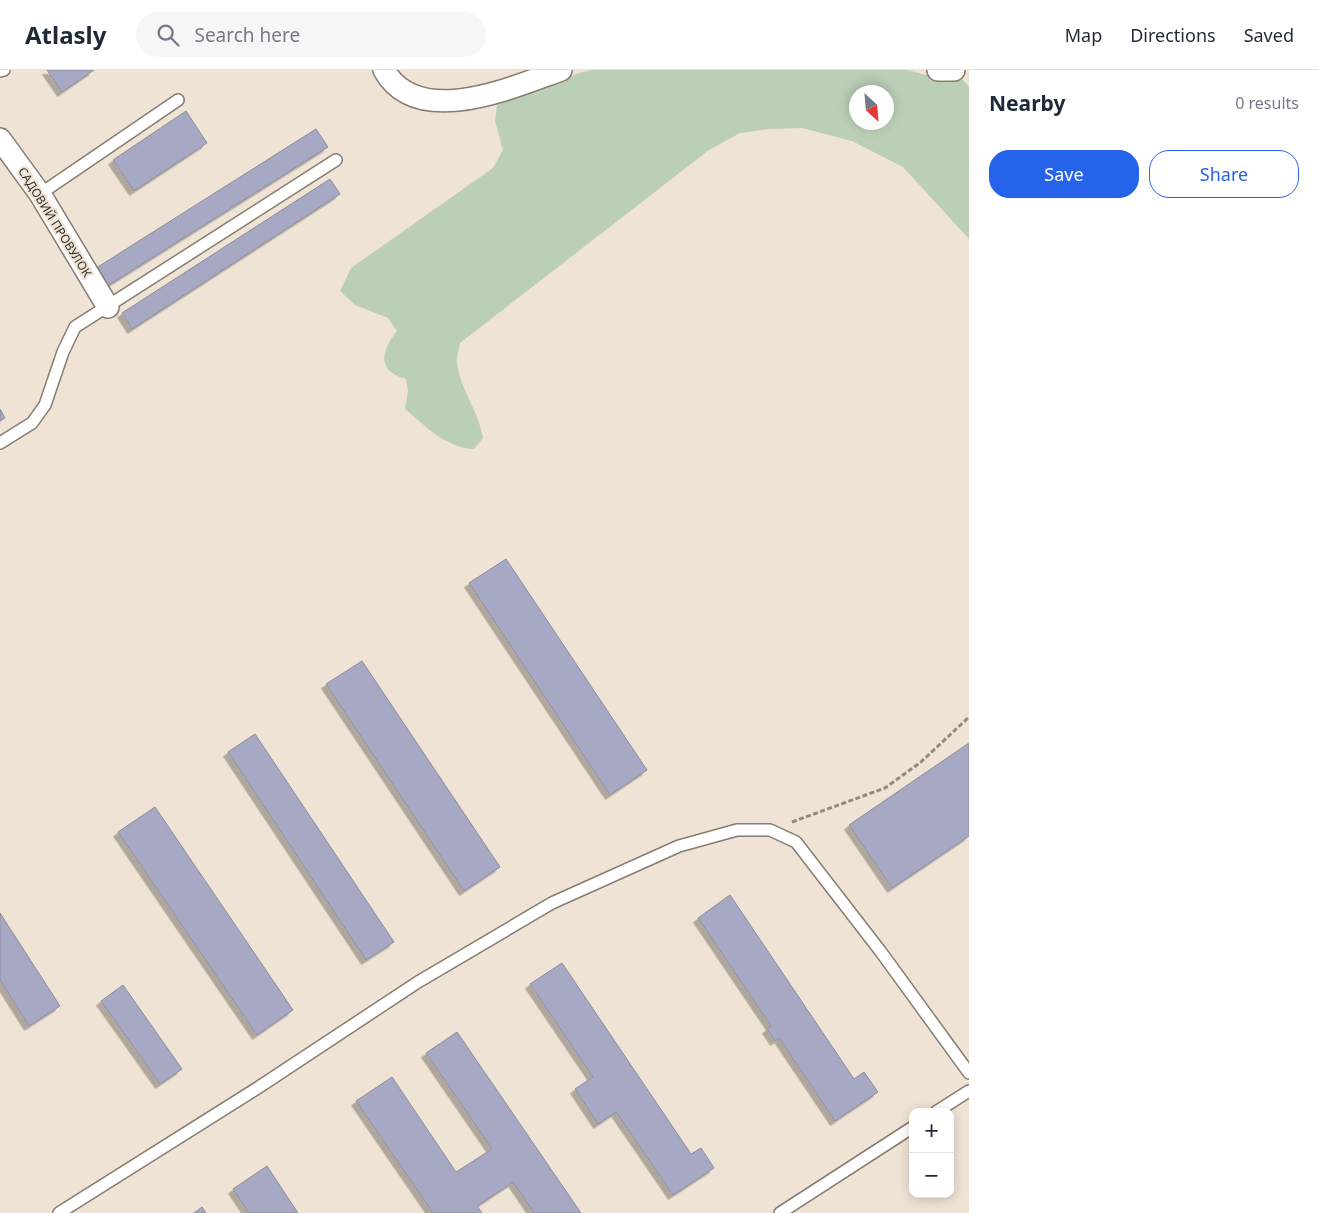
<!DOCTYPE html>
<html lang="en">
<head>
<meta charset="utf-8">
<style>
	:root { --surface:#fff; --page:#f6f6f7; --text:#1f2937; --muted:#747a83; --line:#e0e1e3; --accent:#2563eb }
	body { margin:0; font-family:"Noto Sans",sans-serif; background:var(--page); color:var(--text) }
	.controls { position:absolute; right:15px; bottom:15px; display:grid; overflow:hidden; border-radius:10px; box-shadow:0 2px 12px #0003 }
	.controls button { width:45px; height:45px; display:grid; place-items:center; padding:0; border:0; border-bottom:1px solid var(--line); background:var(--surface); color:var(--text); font:25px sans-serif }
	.compass { position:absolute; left:849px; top:15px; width:45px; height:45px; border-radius:50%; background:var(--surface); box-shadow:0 2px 12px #0003; rotate:154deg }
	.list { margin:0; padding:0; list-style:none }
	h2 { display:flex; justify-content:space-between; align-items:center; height:65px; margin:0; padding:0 20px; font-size:21px }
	h2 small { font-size:16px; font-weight:400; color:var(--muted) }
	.actions { display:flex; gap:10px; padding:15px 20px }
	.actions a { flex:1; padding:11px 0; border:1px solid var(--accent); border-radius:20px; text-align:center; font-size:18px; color:var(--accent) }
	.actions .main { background:var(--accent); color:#fff }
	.icon { flex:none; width:28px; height:28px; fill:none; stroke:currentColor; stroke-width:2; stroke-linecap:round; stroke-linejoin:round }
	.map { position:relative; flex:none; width:969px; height:1143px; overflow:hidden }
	header { display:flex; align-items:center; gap:30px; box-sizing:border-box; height:70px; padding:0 25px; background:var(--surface); border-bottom:1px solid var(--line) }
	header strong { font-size:24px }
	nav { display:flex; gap:28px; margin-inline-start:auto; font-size:18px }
	.search { width:350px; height:45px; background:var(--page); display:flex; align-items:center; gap:12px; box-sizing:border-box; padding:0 18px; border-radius:28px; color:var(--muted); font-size:19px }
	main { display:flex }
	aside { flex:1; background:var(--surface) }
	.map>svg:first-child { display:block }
</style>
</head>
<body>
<header>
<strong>Atlasly</strong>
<div class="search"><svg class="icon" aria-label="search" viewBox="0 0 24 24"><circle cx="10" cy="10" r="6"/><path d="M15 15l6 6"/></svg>Search here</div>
<nav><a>Map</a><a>Directions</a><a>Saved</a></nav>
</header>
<main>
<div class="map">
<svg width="969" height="1143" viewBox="0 0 969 1143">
	<defs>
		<filter id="shadow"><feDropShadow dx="-4.5" dy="4.5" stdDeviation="0" flood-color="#0004"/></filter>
	</defs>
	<rect width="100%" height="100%" fill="#efe3d5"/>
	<path fill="#bbceb6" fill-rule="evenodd" d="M592,0H907L930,6L961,8L969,17V169L903,97L852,71L802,58L769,59L740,63L709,80L460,273C459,279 456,287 457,293C460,319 479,342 483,368L474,379C448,379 424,355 405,339L408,321L406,309C376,301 381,281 397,261L388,248L355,235L340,221L351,198L493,98L503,80L495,51L497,35L579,3ZM856,22H886V52H856Z"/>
	<g fill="#a7a8c4" stroke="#8d8d9c" filter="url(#shadow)">
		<polygon points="47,0 94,0 62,22"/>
		<polygon points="186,41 207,73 134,121 113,90"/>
		<polygon points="316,59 328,77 104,218 93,200"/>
		<polygon points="330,109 340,124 132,259 122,243"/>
		<polygon points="0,339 5,348 0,351"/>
		<polygon points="506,489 647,700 610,725 469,513"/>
		<polygon points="362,591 500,797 464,821 326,614"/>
		<polygon points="255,664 394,872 366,890 228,682"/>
		<polygon points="969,673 969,766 892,818 849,755"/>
		<polygon points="155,737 293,940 257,965 118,762"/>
		<polygon points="730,825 854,1009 864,1002 878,1022 835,1051 779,968 775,971 767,959 771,956 698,848"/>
		<polygon points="0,843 60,936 29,956 0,910"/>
		<polygon points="562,893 691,1084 701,1078 714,1098 673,1125 616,1042 598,1054 575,1019 593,1007 530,914"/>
		<polygon points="123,915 182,999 160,1014 101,931"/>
		<polygon points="457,962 581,1143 534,1143 513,1112 477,1136 482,1143 433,1143 356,1031 392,1007 456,1102 492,1079 426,983"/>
		<polygon points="267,1096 298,1143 249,1143 233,1119"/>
		<polygon points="202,1137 206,1143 194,1143"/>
	</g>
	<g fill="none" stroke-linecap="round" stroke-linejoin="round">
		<g stroke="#877c6f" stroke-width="14">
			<g id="service">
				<polyline points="0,1 4,0"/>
				<polyline points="40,124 178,30"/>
				<polyline points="0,373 32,353 45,335 63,282 75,257 336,90"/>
				<polyline points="936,1042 969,1021"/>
				<polyline points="59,1143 259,1017 418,912 552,833 679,776 737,760 770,760 796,772 881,882 969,1003"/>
				<polyline points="780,1143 913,1057"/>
			</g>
		</g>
		<g stroke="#877c6f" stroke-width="24">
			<g id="minor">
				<path d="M384,0C418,60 513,17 561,0"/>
				<polyline points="938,0 954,0"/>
				<polyline points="0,69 40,124 108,237"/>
			</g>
		</g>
		<polyline stroke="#928980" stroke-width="3" stroke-dasharray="5 2.5" stroke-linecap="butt" points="792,752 885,718 921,692 969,647"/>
		<use href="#service" stroke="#fff" stroke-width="11"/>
		<use href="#minor" stroke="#fff" stroke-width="21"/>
	</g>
	<g text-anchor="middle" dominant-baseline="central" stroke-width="4.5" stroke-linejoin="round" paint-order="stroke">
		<g font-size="12" fill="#322d28" stroke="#efe3d5">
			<text transform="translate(55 152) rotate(58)">САДОВИЙ ПРОВУЛОК</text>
		</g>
	</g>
</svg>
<div class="controls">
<button>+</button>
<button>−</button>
</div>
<svg class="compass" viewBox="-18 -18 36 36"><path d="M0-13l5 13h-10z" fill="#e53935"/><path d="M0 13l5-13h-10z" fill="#747a83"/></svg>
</div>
<aside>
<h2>Nearby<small>0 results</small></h2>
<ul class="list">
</ul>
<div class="actions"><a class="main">Save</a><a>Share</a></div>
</aside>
</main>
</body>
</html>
